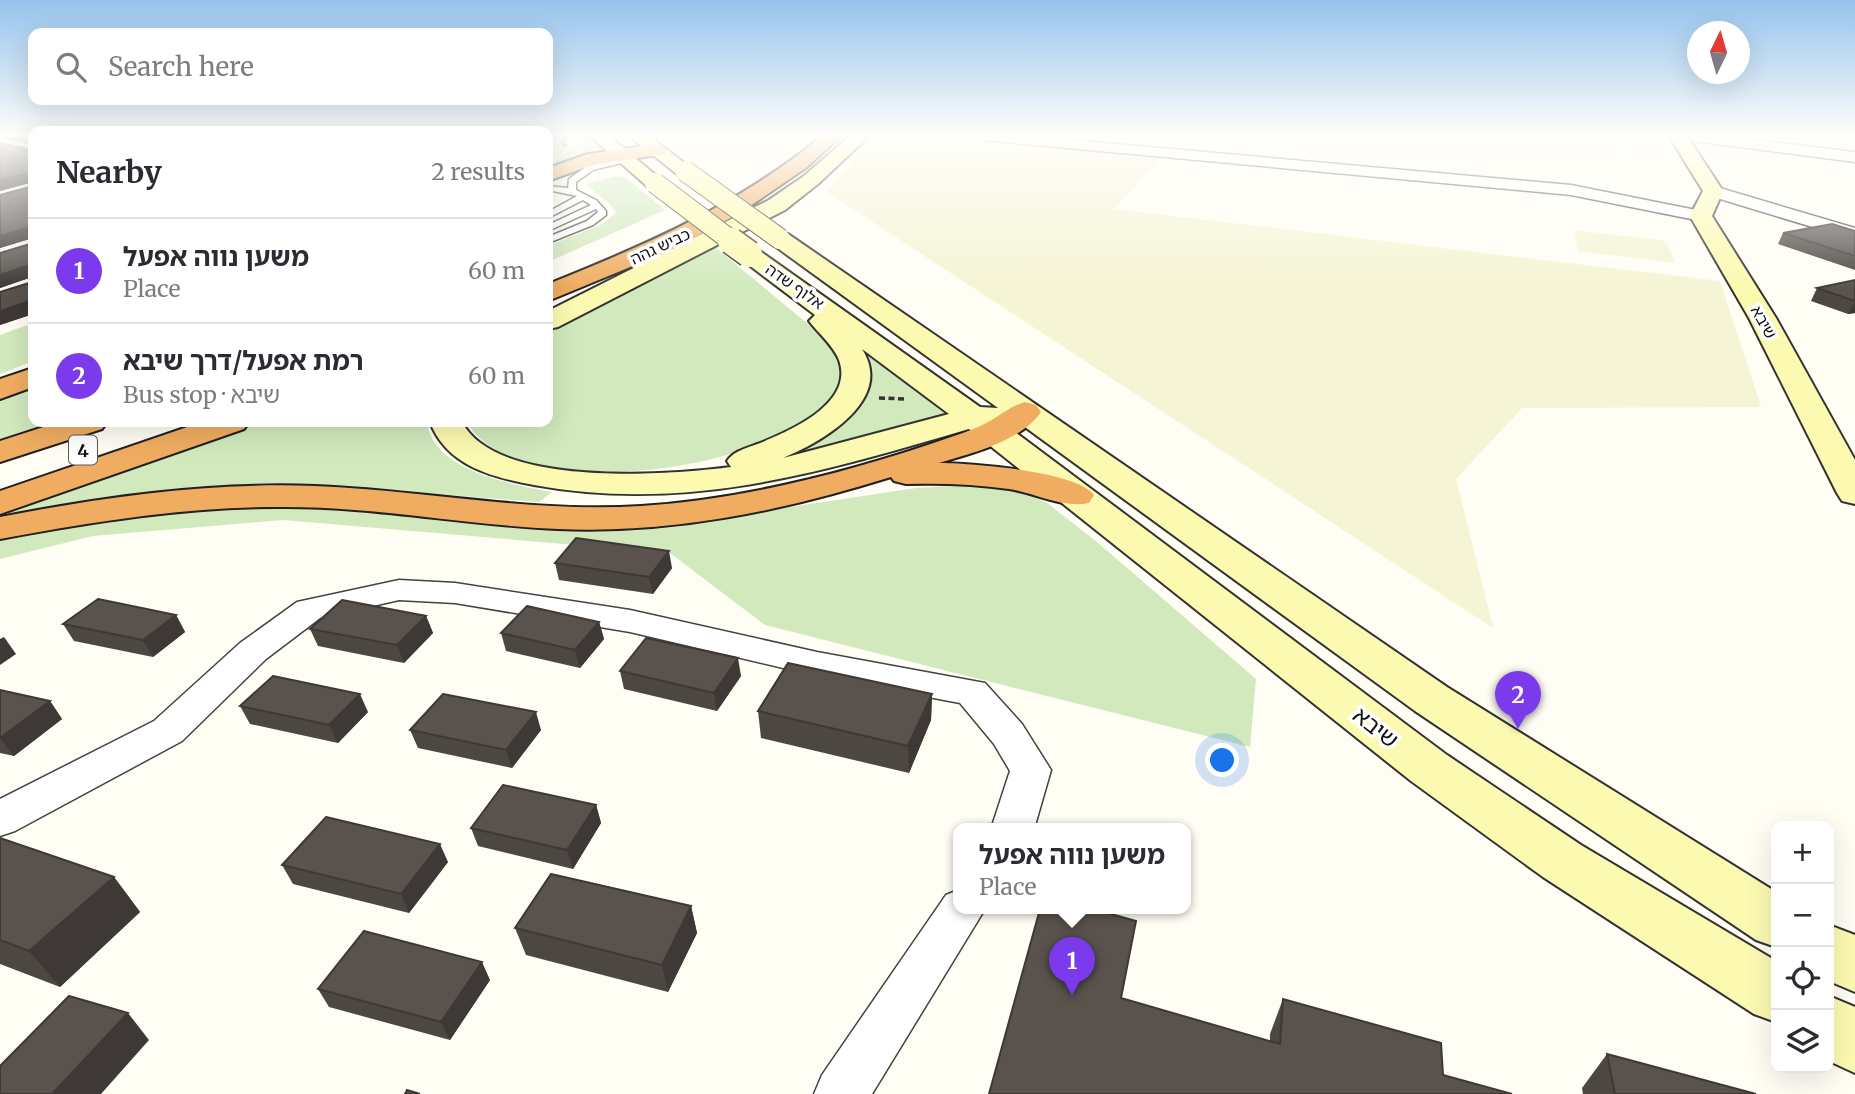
<!DOCTYPE html>
<html lang="en">
<head>
<meta charset="utf-8">
<style>
	:root { --surface:#fff; --page:#f7f7f7; --text:#2b2b33; --muted:#7c7c81; --line:#e1e1e2; --accent:#7c3aed }
	body { margin:0; font-family:Merriweather,"Noto Sans Hebrew",serif; background:var(--page); color:var(--text) }
	.controls { position:absolute; right:21px; bottom:21px; display:grid; overflow:hidden; border-radius:14px; box-shadow:0 7px 28px #0002 }
	.controls button { width:63px; height:63px; display:grid; place-items:center; padding:0; border:0; border-bottom:2px solid var(--line); background:var(--surface); color:var(--text); font:35px sans-serif }
	.compass { position:absolute; left:1687px; top:21px; width:63px; height:63px; border-radius:50%; background:var(--surface); box-shadow:0 7px 28px #0002; rotate:5deg }
	.you { position:absolute; left:1223px; top:761px; width:24px; height:24px; margin:-18px; border:5px solid #fff; border-radius:50%; background:#1a73e8; box-shadow:0 0 0 10px #1a73e833 }
	.badge { display:grid; place-items:center; width:46px; height:46px; border-radius:50%; background:var(--accent); color:#fff; font-size:23px; font-weight:700 }
	.pin { position:absolute; translate:-50% -58px; filter:drop-shadow(0 2px 4px #0008) }
	.pin::after { content:''; position:absolute; top:37px; width:24px; height:21px; background:inherit; clip-path:polygon(0 0,100% 0,50% 100%) }
	.popup { position:absolute; left:953px; top:823px; width:238px; height:91px; box-sizing:border-box; display:grid; place-content:center; border-radius:14px; background:var(--surface); filter:drop-shadow(0 2px 5px #0005); font-size:23px; white-space:nowrap; color:var(--muted) }
	.popup b { font-size:26px; color:var(--text) }
	.popup::after { content:''; position:absolute; left:50%; top:100%; margin-left:-14px; border:14px solid transparent; border-top-color:var(--surface) }
	.list { margin:0; padding:0; list-style:none }
	h2 { display:flex; justify-content:space-between; align-items:center; height:91px; margin:0; padding:0 28px; font-size:30px }
	h2 small { font-size:23px; font-weight:400; color:var(--muted) }
	.list li { display:grid; grid-template-columns:46px 1fr auto; gap:21px; align-items:center; box-sizing:border-box; height:105px; padding:0 28px; border-top:2px solid var(--line) }
	.list b { display:block; font-size:26px; white-space:nowrap }
	.list p { margin:0; font-size:23px; white-space:nowrap; color:var(--muted) }
	.list em { font-size:23px; font-style:normal; color:var(--muted) }
	.icon { flex:none; width:38px; height:38px; fill:none; stroke:currentColor; stroke-width:2; stroke-linecap:round; stroke-linejoin:round }
	.map { position:relative; flex:none; width:1855px; height:1094px; overflow:hidden }
	.search { position:absolute; background:var(--surface); box-shadow:0 7px 28px #0002; left:28px; top:28px; width:525px; height:77px; display:flex; align-items:center; gap:18px; box-sizing:border-box; padding:0 24px; border-radius:14px; color:var(--muted); font-size:26px }
	.panel { position:absolute; background:var(--surface); box-shadow:0 7px 28px #0002; left:28px; top:126px; width:525px; height:301px; border-radius:14px }
	.map>svg:first-child { display:block }
</style>
</head>
<body>
<div class="map">
<svg width="1855" height="1094" viewBox="0 0 1855 1094">
	<rect width="100%" height="100%" fill="#fffdf4"/>
	<g fill="#f5f4d4">
		<polygon points="873,136 1182,136 1114,209 1720,281 1761,407 1522,408 1456,479 1493,628 827,192"/>
		<polygon points="1488,136 1662,136 1673,152"/>
		<polygon points="1574,230 1666,241 1675,263 1578,251"/>
	</g>
	<g fill="#d1e9bd">
		<polygon points="579,136 590,136 610,153 548,172 548,166 574,149"/>
		<path d="M616,176L626,178L665,210L548,262V246L600,225L616,213C611,202 596,194 586,184Z"/>
		<path d="M715,247L826,339C831,346 837,354 839,362C858,460 520,520 467,422H548V330Z"/>
		<polygon points="33,323 33,361 0,374 0,335"/>
		<path d="M873,353L958,417L743,473C778,456 881,421 871,370C870,366 865,360 863,356Z"/>
		<polygon points="33,385 33,422 53,422 0,439 0,398"/>
		<path d="M252,422H427C432,471 514,485 552,492L539,502L363,488L286,487L0,521V509Z"/>
		<polygon points="988,484 1019,489 1047,503 1097,542 1256,679 1250,747 765,625 670,553 283,520 93,536 0,559 0,540 137,514 201,509 279,507 737,515 916,488"/>
	</g>
	<g fill="none" stroke-linecap="round" stroke-linejoin="round">
		<g stroke="#434343" stroke-width="3">
			<polygon id="lane" points="631,156 634,160 593,170 576,182 576,190 596,200 606,211 606,215 593,225 548,243 548,237 587,221 598,212 596,209 548,231 548,225 591,205 583,200 548,218 548,212 577,196 548,190 548,186 568,188 569,179 587,166"/>
		</g>
		<g stroke="#434343" stroke-width="3">
			<g id="street">
				<polygon points="975,136 1026,136 1571,185 1701,211 1710,216 1701,221 1571,195 982,140"/>
				<polygon points="1680,136 1720,136 1855,152 1855,162 1687,140"/>
				<polygon points="1713,186 1855,228 1855,240 1707,195 1705,191 1707,187"/>
				<polygon points="399,580 455,583 630,610 817,652 985,683 1022,724 1051,770 1034,829 991,829 1010,771 994,744 960,703 817,676 630,632 455,603 399,600 320,618 266,659 182,741 15,831 0,836 0,799 154,721 240,643 297,602"/>
				<polygon points="958,890 958,909 985,909 872,1094 814,1094 822,1075 946,895"/>
			</g>
		</g>
		<g stroke="#323232" stroke-width="4">
			<g id="secondary">
				<polygon points="590,136 609,136 665,183 662,187 648,187"/>
				<polygon points="629,136 649,136 695,171 685,177 678,175"/>
				<polygon points="850,136 869,136 818,184 785,210 558,327 548,329 548,311 769,200 804,176"/>
				<polygon points="1669,136 1687,136 1723,191 1712,216 1776,318 1855,460 1855,504 1842,501 1837,493 1749,318 1690,216 1703,191"/>
				<path d="M780,232L788,234L1447,687L1776,892V947L1756,940L1415,711L1007,414L1003,423L1447,755L1581,845L1776,961V1022L1754,1014L1543,877L1411,781L969,429C822,472 688,513 534,485C491,477 447,466 430,422H462C496,488 668,475 731,467L727,461C735,449 752,447 765,441C794,429 854,402 839,360C833,345 819,334 809,321L815,315L741,259L737,254L741,249H757L980,407L998,408L772,244L769,239L772,234ZM862,349L949,414L783,458C822,442 895,400 862,349Z"/>
				<polygon points="1829,925 1855,935 1855,992 1829,981"/>
				<polygon points="1829,996 1855,1007 1855,1073 1829,1061"/>
			</g>
		</g>
		<g stroke="#212121" stroke-width="4">
			<g id="highway">
				<path d="M822,136H841L807,167L740,213L669,251L548,301V284C646,245 740,204 822,136Z"/>
				<polygon points="657,144 666,150 664,154 592,165 548,181 548,168 588,154"/>
				<polygon points="33,368 33,387 0,399 0,379"/>
				<path d="M1025,402L1036,405L1041,412C1020,442 972,453 939,463C969,463 1078,471 1094,495L1089,503C1064,509 1035,493 1009,489C975,484 941,483 906,484L894,481L891,477C782,511 672,534 558,529C464,525 372,506 278,507C185,507 92,522 0,539V517C103,497 209,482 315,486C423,490 531,513 641,506C747,499 854,471 954,436C966,432 977,428 988,422C1001,415 1011,406 1025,402Z"/>
				<polygon points="59,422 107,422 102,429 0,462 0,441"/>
				<polygon points="202,422 249,422 244,429 0,514 0,491"/>
			</g>
		</g>
		<polyline stroke="#323232" stroke-width="2.5" stroke-dasharray="3.5 2" stroke-linecap="butt" points="565,136 562,145 567,145"/>
		<polyline stroke="#323232" stroke-width="3.5" stroke-dasharray="6 3.5" stroke-linecap="butt" points="879,398 905,399"/>
		<use href="#lane" fill="#fff" fill-rule="evenodd"/>
		<use href="#street" fill="#fff" fill-rule="evenodd"/>
		<use href="#secondary" fill="#fcfab1" fill-rule="evenodd"/>
		<use href="#highway" fill="#f0ad61" fill-rule="evenodd"/>
		<g stroke="#323232" stroke-width="22" stroke-linecap="butt">
			<g id="secondary-bridge-far1">
				<polyline points="685,171 780,239"/>
				<polyline points="655,183 733,242"/>
			</g>
		</g>
		<g stroke="#323232" stroke-width="29" stroke-linecap="butt">
			<polyline id="secondary-bridge" points="731,241 749,254"/>
		</g>
		<use href="#secondary-bridge-far1" stroke="#fcfab1" stroke-width="20"/>
		<use href="#secondary-bridge" stroke="#fcfab1" stroke-width="26"/>
	</g>
	<g fill="#4d4742">
		<polygon points="0,136 33,136 33,314 0,325 0,292 29,283 29,278 0,288 0,253 30,244 30,239 0,248 0,195 30,187 30,183 0,191 28,149 31,146 31,144 0,138"/>
		<polygon points="1855,231 1855,270 1778,244 1783,233"/>
		<polygon points="1855,280 1855,313 1848,314 1811,301 1817,288"/>
		<polygon points="555,563 672,568 653,594 559,580"/>
		<polygon points="176,615 185,632 153,657 74,641 63,624"/>
		<polygon points="426,616 433,633 404,663 318,646 310,629"/>
		<polygon points="599,622 604,639 580,668 506,651 501,633"/>
		<polygon points="620,671 741,676 717,711 624,689"/>
		<polygon points="0,690 50,701 62,719 14,756 0,753"/>
		<polygon points="932,694 931,720 909,773 761,738 758,711"/>
		<polygon points="240,706 368,712 338,743 250,724"/>
		<polygon points="410,730 541,730 512,768 418,748"/>
		<polygon points="596,805 601,823 573,869 478,846 471,828"/>
		<polygon points="0,838 114,877 140,912 60,987 0,964"/>
		<polygon points="448,862 409,913 293,884 282,865"/>
		<polygon points="691,906 697,933 668,992 526,955 515,928"/>
		<polygon points="490,980 450,1040 329,1007 318,989"/>
		<polygon points="1121,998 1270,1041 1270,1034 1283,999 1443,1075 989,1094"/>
		<polygon points="1607,1054 1756,1094 1583,1094 1582,1088"/>
	</g>
	<g fill="#3e3936">
		<polygon points="28,173 32,182 0,191 0,180"/>
		<polygon points="27,228 32,238 0,248 0,236"/>
		<polygon points="26,266 32,277 0,288 0,275"/>
		<polygon points="33,300 33,314 0,325 0,311"/>
		<polygon points="1855,302 1855,313 1848,314"/>
		<polygon points="669,551 672,568 653,594 649,577"/>
		<polygon points="176,615 185,632 153,657 143,640"/>
		<polygon points="426,616 433,633 404,663 397,645"/>
		<polygon points="599,622 604,639 580,668 575,650"/>
		<polygon points="4,637 16,654 0,665 0,639"/>
		<polygon points="738,658 741,676 717,711 714,693"/>
		<polygon points="360,694 368,712 338,743 329,725"/>
		<polygon points="932,694 931,720 909,773 908,746"/>
		<polygon points="50,701 62,719 14,756 0,738"/>
		<polygon points="536,712 541,730 512,768 506,750"/>
		<polygon points="596,805 601,823 573,869 567,850"/>
		<polygon points="440,844 448,862 409,913 401,894"/>
		<polygon points="114,877 140,912 60,987 29,951"/>
		<polygon points="691,906 697,933 668,992 662,965"/>
		<polygon points="482,962 490,980 450,1040 441,1022"/>
		<polygon points="128,1013 149,1040 101,1094 52,1094"/>
	</g>
	<g fill="#59524d" stroke="#3e3936" stroke-width="2">
		<polygon points="27,136 33,136 33,300 0,311 0,292 29,283 30,269 26,266 0,275 0,253 30,244 30,230 27,228 0,236 0,195 30,187 31,175 28,173 0,180 0,143 28,149 31,146 31,137"/>
		<polygon points="1832,224 1855,231 1855,256 1783,233"/>
		<polygon points="1855,280 1855,301 1817,288"/>
		<polygon points="576,538 669,551 649,577 555,563"/>
		<polygon points="98,599 176,615 143,640 63,624"/>
		<polygon points="342,600 426,616 397,645 310,629"/>
		<polygon points="527,606 599,622 575,650 501,633"/>
		<polygon points="646,638 738,658 714,693 620,671"/>
		<polygon points="788,663 932,694 908,746 758,711"/>
		<polygon points="273,676 360,694 329,725 240,706"/>
		<polygon points="0,690 50,701 0,738"/>
		<polygon points="443,694 536,712 506,750 410,730"/>
		<polygon points="503,785 596,805 567,850 471,828"/>
		<polygon points="326,817 440,844 401,894 282,865"/>
		<polygon points="0,838 114,877 29,951 0,940"/>
		<polygon points="551,874 691,906 662,965 515,928"/>
		<polygon points="1040,909 1093,909 1136,921 1121,998 1280,1044 1283,999 1441,1043 1443,1075 1512,1094 989,1094"/>
		<polygon points="364,931 482,962 441,1022 318,989"/>
		<polygon points="69,996 128,1013 52,1094 0,1094 0,1066"/>
		<polygon points="1607,1054 1756,1094 1615,1094"/>
		<polygon points="407,1090 420,1094 405,1094"/>
	</g>
	<linearGradient id="sky" x2="0" y2="1"><stop stop-color="#95c3ed"/><stop offset="0.47" stop-color="#fffefa"/><stop offset="1" stop-color="#fffefa" stop-opacity="0"/></linearGradient>
	<rect width="1855" height="289" fill="url(#sky)"/>
	<g text-anchor="middle" dominant-baseline="central" stroke-width="7" stroke-linejoin="round" paint-order="stroke">
		<g font-size="16" fill="#101010" stroke="#fff">
			<text transform="translate(660 246) rotate(-25)">כביש גהה</text>
			<text transform="translate(795 286) rotate(35)">אלוף שדה</text>
			<text transform="translate(1764 322) rotate(61)">שיבא</text>
		</g>
		<rect fill="#fff" stroke="#585858" stroke-width="2" x="69" y="435.5" width="28" height="29" rx="5"/>
		<g font-size="18" font-weight="bold" fill="#101010">
			<text x="83" y="450">4</text>
		</g>
		<g font-size="23" fill="#101010" stroke="#fff">
			<text transform="translate(1376 727) rotate(38)">שיבא</text>
		</g>
	</g>
</svg>
<div class="controls">
<button>+</button>
<button>−</button>
<button><svg class="icon" aria-label="locate" viewBox="0 0 24 24"><circle cx="12" cy="12" r="6"/><path d="M12 2v4M12 18v4M2 12h4M18 12h4"/></svg></button>
<button><svg class="icon" aria-label="layers" viewBox="0 0 24 24"><path d="M12 4l9 5-9 5-9-5zM3 14l9 5 9-5"/></svg></button>
</div>
<svg class="compass" viewBox="-18 -18 36 36"><path d="M0-13l5 13h-10z" fill="#e53935"/><path d="M0 13l5-13h-10z" fill="#7c7c81"/></svg>
<div class="you"></div>
<div class="pin badge" style="left:1072px;top:995px">1</div>
<div class="popup"><b>משען נווה אפעל</b>Place</div>
<div class="pin badge" style="left:1518px;top:729px">2</div>
<div class="search"><svg class="icon" aria-label="search" viewBox="0 0 24 24"><circle cx="10" cy="10" r="6"/><path d="M15 15l6 6"/></svg>Search here</div>
<section class="panel">
<h2>Nearby<small>2 results</small></h2>
<ul class="list">
<li><span class="badge">1</span><div><b>משען נווה אפעל</b><p>Place</p></div><em>60 m</em></li>
<li><span class="badge">2</span><div><b>רמת אפעל/דרך שיבא</b><p>Bus stop · שיבא</p></div><em>60 m</em></li>
</ul>
</section>
</div>
</body>
</html>
